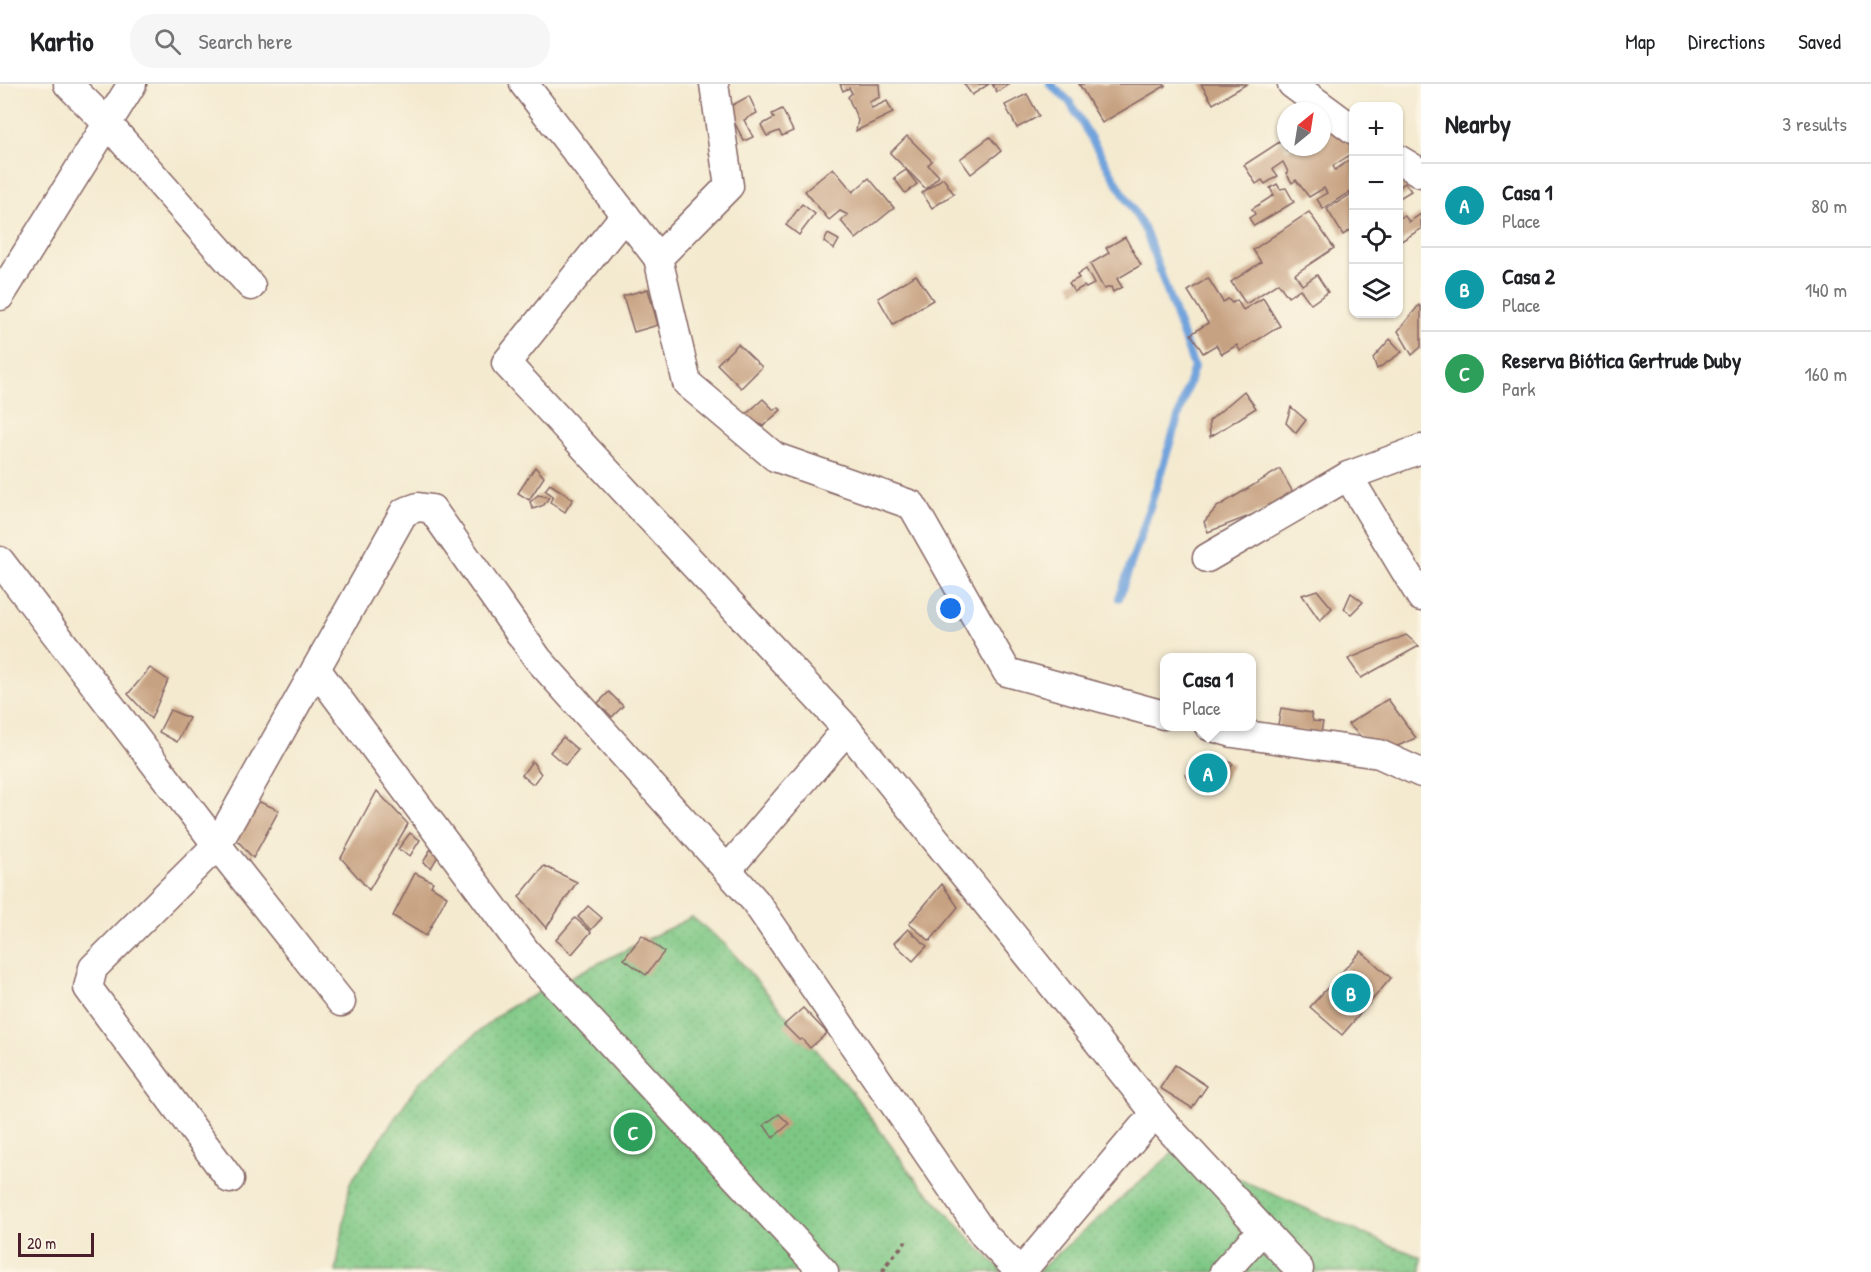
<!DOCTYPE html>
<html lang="en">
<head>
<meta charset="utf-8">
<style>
	:root { --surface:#fff; --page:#f6f6f6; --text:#202124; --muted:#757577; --line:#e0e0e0; --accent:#0f766e }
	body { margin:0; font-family:"Patrick Hand",sans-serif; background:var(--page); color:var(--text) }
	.controls { position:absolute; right:18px; top:18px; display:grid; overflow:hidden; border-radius:12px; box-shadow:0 2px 4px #0004 }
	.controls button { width:54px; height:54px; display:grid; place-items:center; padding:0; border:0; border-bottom:2px solid var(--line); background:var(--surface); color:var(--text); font:30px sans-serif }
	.compass { position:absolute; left:1277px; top:18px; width:54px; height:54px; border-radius:50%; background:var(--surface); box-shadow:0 2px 4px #0004; rotate:30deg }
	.scale { position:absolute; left:18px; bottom:15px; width:76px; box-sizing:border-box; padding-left:6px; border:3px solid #4a1f2b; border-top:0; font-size:16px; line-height:21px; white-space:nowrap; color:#4a1f2b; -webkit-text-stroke:4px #fcf5e5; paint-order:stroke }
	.you { position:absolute; left:951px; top:525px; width:21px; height:21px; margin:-15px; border:4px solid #fff; border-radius:50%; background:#1a73e8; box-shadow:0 0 0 9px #1a73e833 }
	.badge { display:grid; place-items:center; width:39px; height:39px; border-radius:50%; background:var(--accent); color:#fff; font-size:20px; font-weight:700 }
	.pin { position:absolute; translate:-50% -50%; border:3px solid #fff; box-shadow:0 2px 6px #0006 }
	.popup { position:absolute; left:1160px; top:569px; width:96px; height:78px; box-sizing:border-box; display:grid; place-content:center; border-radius:12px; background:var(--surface); filter:drop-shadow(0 2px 4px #0005); font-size:20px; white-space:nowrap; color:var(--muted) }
	.popup b { font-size:22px; color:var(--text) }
	.popup::after { content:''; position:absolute; left:50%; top:100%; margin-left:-12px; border:12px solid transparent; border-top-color:var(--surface) }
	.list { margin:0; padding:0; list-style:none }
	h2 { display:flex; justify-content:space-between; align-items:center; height:78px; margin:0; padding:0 24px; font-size:26px }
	h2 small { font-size:20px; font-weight:400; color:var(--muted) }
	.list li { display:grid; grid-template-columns:39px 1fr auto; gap:18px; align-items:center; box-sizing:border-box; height:84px; padding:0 24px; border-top:2px solid var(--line) }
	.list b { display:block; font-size:22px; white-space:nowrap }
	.list p { margin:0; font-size:20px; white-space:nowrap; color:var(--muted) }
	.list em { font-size:20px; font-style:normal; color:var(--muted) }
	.icon { flex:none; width:33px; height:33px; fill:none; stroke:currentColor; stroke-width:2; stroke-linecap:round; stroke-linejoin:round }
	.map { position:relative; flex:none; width:1421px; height:1188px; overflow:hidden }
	header { display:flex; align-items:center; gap:36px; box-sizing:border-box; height:84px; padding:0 30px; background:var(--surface); border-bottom:2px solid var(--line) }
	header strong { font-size:28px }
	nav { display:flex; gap:33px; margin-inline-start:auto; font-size:21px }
	.search { width:420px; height:54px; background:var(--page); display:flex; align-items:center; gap:15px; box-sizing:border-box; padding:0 21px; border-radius:24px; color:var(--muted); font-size:22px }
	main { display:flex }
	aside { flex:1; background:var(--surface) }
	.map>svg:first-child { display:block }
</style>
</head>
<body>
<header>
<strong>Kartio</strong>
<div class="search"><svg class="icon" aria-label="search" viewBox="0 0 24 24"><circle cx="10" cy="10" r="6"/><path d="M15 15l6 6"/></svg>Search here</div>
<nav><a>Map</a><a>Directions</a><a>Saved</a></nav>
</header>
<main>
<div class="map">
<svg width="1421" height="1188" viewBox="0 0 1421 1188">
	<defs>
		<pattern id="grass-dots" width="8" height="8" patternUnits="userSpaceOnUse" patternTransform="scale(1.5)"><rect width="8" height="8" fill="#7dc784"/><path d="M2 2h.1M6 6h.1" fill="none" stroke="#6eaa72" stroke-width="1.8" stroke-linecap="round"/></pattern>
	</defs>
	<rect width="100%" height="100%" fill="#fcf5e5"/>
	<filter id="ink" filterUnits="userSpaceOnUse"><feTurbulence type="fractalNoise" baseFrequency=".0167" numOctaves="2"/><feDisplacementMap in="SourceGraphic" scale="12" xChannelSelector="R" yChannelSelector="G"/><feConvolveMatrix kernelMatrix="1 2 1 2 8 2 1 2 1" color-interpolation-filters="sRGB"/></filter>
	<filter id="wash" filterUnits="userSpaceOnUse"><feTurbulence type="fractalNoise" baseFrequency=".008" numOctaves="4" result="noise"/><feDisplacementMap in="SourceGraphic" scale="24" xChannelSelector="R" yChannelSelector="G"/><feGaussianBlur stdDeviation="1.35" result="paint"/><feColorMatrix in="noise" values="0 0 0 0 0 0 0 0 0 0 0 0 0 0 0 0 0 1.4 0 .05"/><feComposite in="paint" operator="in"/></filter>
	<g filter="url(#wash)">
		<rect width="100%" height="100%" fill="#f4ead0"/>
		<g fill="url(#grass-dots)" stroke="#647358" stroke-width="1.5">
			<polygon points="692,833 726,861 850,1005 912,1091 978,1163 1004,1188 336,1188 350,1099 421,996 506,925"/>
			<polygon points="1175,1067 1387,1160 1421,1173 1421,1188 1037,1188"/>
		</g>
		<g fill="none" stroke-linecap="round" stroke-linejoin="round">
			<polyline stroke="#71a3dc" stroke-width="8" points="1050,0 1069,17 1146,148 1194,283 1143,445 1119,514"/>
		</g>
		<g id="blocks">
			<g fill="#c7a282">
				<polygon points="840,0 879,0 880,13 869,18 872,24 887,17 893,29 856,47 858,36 848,13 852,9 849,4 843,7"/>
				<polygon points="964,0 989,0 972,11"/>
				<polygon points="992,0 1009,0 997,8"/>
				<polygon points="1079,0 1164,0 1165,2 1102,39"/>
				<polygon points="1201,0 1247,0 1213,20"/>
				<polygon points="1027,10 1039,32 1017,44 1005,21"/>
				<polygon points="749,12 757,29 744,36 753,53 744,57 727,24"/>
				<polygon points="782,25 793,47 782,52 779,47 767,52 761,41 774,34 772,30"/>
				<polygon points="1334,36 1354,68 1333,82 1335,86 1354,73 1354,105 1323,125 1317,115 1327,109 1324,104 1309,113 1296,96 1292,99 1286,89 1288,88 1283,78 1273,85 1278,92 1265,100 1262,96 1256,100 1244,81 1281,57 1287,66 1292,63 1322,63 1322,44"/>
				<polygon points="907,52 932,77 928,81 939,92 926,105 890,69"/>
				<polygon points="990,53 1001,67 971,90 960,75"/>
				<polygon points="833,84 853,108 869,94 894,124 856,155 841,137 848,131 840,127 829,136 805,107"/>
				<polygon points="906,86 917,100 905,109 894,94"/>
				<polygon points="943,94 954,110 932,124 922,109"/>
				<polygon points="1405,99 1411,107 1398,115 1398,104"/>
				<polygon points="1277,100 1280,105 1286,104 1294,118 1254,142 1249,134 1255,130 1252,125 1274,111 1270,104"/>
				<polygon points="1354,108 1354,144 1343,151 1327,125"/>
				<polygon points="802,120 815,130 799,151 786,141"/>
				<polygon points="1309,128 1334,164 1295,190 1302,201 1317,191 1328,208 1311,220 1300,205 1288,213 1278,199 1246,220 1231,198 1261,178 1253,166"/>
				<polygon points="1421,130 1421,145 1398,159 1398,134 1405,132 1409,138"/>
				<polygon points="828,150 839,156 834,165 824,158"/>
				<polygon points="1125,153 1141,181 1117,195 1122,203 1113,208 1111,203 1104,205 1090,180 1109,169 1106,164"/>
				<polygon points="1086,185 1094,200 1086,204 1084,202 1074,208 1069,199 1079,194 1077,191"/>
				<polygon points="916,191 933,216 893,240 878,214"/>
				<polygon points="1208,194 1223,218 1228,215 1232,219 1237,216 1243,226 1263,214 1280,242 1240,267 1237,261 1222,270 1216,261 1203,269 1191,250 1208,239 1188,207"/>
				<polygon points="648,205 658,241 634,248 623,212"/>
				<polygon points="1419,221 1421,224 1421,263 1412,271 1398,247"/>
				<polygon points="1390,255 1402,268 1377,285 1373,274"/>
				<polygon points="738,260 762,283 741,304 717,280"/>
				<polygon points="1244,307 1256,324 1210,353 1209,337"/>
				<polygon points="763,315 774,326 778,323 781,326 763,342 744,332"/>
				<polygon points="1291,323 1306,336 1296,349 1286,339"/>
				<polygon points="535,383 544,393 529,416 518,409"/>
				<polygon points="1280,385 1296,414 1208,448 1204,438 1217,423"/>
				<polygon points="550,400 573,415 565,428 550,418 553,412 545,406"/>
				<polygon points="538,411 549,413 544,421 533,425 530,418"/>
				<polygon points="1317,506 1332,524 1320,537 1302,511"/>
				<polygon points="1351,509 1363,518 1351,530 1344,525"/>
				<polygon points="1406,551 1419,562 1361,594 1348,575"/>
				<polygon points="150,584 168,596 151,635 128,610"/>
				<polygon points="609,608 623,622 612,633 598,619"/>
				<polygon points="1388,615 1416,654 1379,670 1348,640"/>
				<polygon points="1281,624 1311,629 1313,637 1323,638 1321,649 1277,646"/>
				<polygon points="170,626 189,634 177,658 159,648"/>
				<polygon points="563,653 578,666 565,681 550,668"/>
				<polygon points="1218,672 1233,680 1221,699 1208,691 1197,703 1185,691 1199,677 1209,687"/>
				<polygon points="532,677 541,690 533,700 522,691"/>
				<polygon points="377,707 408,740 369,806 341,774"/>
				<polygon points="255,716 279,726 253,774 235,754"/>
				<polygon points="410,749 420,756 410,772 398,765"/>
				<polygon points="430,766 439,770 431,784 423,779"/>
				<polygon points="544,782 577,798 546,844 519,813"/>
				<polygon points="415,789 433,798 431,802 447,812 426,852 393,832"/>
				<polygon points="942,800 958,823 930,857 909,840"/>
				<polygon points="588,822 602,834 591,846 578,833"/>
				<polygon points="575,834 591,848 572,870 556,856"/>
				<polygon points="908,845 927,862 913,877 894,859"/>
				<polygon points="642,851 664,868 646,891 624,875"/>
				<polygon points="1361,867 1391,894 1342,951 1310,923"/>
				<polygon points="803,924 827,949 810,964 802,955 799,956 784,941"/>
				<polygon points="1175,981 1207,1002 1192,1024 1160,1004"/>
				<polygon points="779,1030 789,1040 773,1054 764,1041"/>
			</g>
		</g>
	</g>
	<g filter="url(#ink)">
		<use href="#blocks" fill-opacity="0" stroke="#866665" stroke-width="1.5"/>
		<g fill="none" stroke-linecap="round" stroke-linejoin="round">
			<g stroke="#866665" stroke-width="31">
				<g id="minor">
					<polyline points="68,0 107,39 251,202"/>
					<polyline points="524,0 658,174"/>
					<polyline points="714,0 729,102 658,174 687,299 775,373 912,421 1007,588 1164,631"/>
					<polyline points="1292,0 1354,46"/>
					<polyline points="1398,75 1421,89"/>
					<polyline points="625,131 506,279 847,645 727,786"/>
					<polyline points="0,212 132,0"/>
					<polyline points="1348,392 1421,513"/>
					<polyline points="1207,474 1348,392 1421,365"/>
					<polyline points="0,477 217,761 341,918"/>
					<polyline points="316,585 527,869 824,1188"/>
					<polyline points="1209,642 1233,649 1379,670 1421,689"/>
					<polyline points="835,659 847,645 1161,1036"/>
					<polyline points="230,1095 88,904 93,884 217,761 404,428 418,423 432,425 538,575 755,817 984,1151 1020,1188"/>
					<polyline points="1021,1188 1142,1044 1152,1035 1161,1036 1299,1185"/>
					<polyline points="1224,1188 1262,1146"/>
				</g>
			</g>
			<polyline stroke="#866665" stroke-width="4" stroke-dasharray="4.5 4.5" stroke-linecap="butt" points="883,1188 885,1182 906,1157"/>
			<use href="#minor" stroke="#fff" stroke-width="28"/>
		</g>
	</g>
</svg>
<div class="controls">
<button>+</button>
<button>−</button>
<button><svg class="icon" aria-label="locate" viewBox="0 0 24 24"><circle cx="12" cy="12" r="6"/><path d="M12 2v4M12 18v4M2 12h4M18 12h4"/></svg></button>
<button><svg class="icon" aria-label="layers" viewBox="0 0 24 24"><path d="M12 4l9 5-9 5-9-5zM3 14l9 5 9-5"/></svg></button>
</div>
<svg class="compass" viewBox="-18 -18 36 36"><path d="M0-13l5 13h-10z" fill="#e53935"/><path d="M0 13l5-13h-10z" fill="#757577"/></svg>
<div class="scale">20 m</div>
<div class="you"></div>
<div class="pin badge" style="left:1208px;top:689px;background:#0f9aa8">A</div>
<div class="popup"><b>Casa 1</b>Place</div>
<div class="pin badge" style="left:1351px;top:909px;background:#0f9aa8">B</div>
<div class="pin badge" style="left:633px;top:1048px;background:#2e9e5b">C</div>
</div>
<aside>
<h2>Nearby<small>3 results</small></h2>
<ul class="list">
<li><span class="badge" style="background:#0f9aa8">A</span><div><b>Casa 1</b><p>Place</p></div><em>80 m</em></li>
<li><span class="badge" style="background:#0f9aa8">B</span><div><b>Casa 2</b><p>Place</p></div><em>140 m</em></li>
<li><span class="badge" style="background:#2e9e5b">C</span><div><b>Reserva Biótica Gertrude Duby</b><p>Park</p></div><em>160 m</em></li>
</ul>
</aside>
</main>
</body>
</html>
